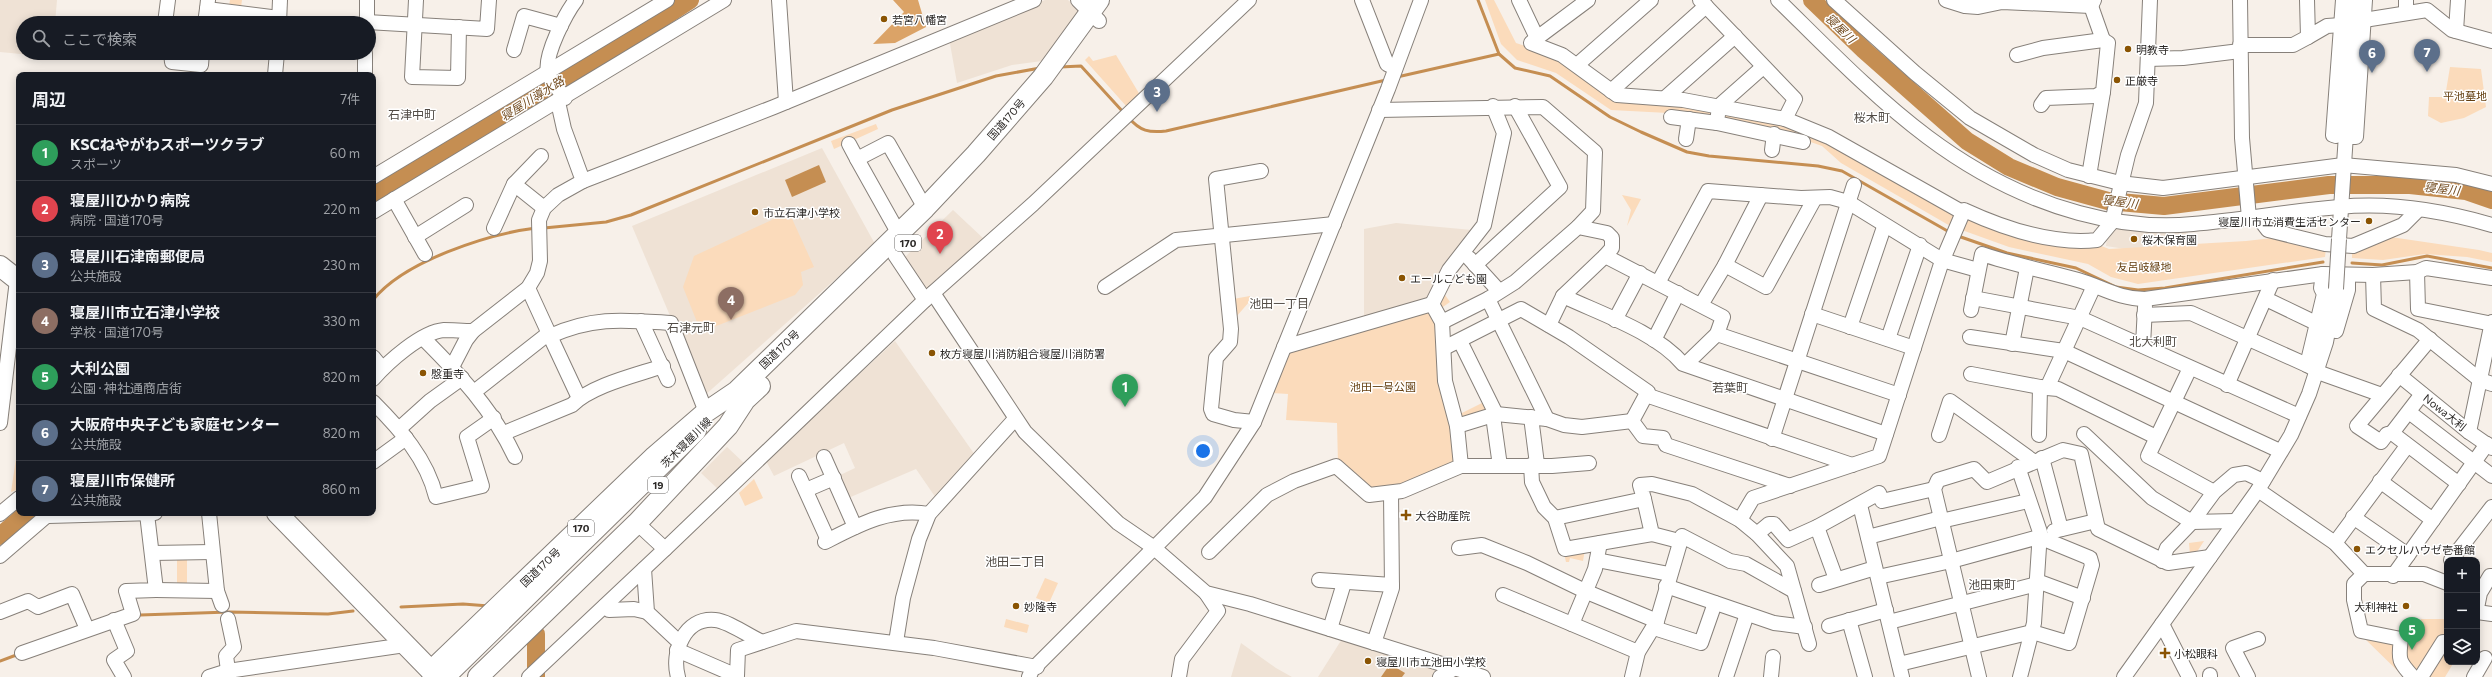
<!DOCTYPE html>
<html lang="ja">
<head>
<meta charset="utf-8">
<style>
	:root { --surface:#171b24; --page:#20242c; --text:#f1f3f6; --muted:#9ea1a6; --line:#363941; --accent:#7c3aed }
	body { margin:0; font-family:Commissioner,"Noto Sans JP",sans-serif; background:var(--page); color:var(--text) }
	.controls { position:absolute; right:12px; bottom:12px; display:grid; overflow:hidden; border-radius:8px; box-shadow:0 2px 10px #0003 }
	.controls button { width:36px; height:36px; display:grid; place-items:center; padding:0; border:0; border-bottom:1px solid var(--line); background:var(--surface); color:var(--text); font:20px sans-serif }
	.you { position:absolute; left:1203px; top:451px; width:14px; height:14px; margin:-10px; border:3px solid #fff; border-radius:50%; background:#1a73e8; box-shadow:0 0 0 6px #1a73e833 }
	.badge { display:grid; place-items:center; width:26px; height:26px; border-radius:50%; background:var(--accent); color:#fff; font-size:13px; font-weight:700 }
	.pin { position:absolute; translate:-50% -33px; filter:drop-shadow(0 1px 2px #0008) }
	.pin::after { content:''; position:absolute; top:21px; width:14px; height:12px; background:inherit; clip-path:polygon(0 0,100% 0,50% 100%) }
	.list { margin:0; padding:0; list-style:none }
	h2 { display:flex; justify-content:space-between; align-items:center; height:52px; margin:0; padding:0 16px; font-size:17px }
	h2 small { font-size:13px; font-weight:400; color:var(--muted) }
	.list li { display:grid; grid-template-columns:26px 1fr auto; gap:12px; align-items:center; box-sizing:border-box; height:56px; padding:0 16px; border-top:1px solid var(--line) }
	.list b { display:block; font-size:15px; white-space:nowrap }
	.list p { margin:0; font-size:13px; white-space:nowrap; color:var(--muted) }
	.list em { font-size:13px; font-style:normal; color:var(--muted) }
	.icon { flex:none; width:22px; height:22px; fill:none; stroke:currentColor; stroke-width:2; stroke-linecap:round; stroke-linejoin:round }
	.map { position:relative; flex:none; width:2492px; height:677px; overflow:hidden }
	.search { position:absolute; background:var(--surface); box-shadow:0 2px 10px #0003; left:16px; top:16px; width:360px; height:44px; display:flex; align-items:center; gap:10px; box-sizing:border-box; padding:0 14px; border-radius:22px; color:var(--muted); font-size:15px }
	.panel { position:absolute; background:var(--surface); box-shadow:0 2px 10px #0003; left:16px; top:72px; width:360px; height:444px; border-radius:8px }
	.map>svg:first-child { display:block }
</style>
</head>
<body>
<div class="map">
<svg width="2492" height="677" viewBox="0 0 2492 677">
	<rect width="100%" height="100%" fill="#f7f0e9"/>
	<g fill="#efe2d5">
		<polygon points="0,0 57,0 55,23 23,23 23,53 52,53 52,57 0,52"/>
		<polygon points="1045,0 1068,0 1081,11 1042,61 1012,65 957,83 949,38"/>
		<polygon points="822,148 875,244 704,396 632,226"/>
		<polygon points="953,210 984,239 931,291 922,286 917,280 915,271 903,259"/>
		<polygon points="1396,223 1472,230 1430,295 1425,300 1364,319 1364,229"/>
		<polygon points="2115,227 2188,228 2188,246 2138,251 2106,246 2107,237"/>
		<polygon points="895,341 975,455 936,498 916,469 846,499 836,477 855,468 844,443 774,476 766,461"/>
		<polygon points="727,447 745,464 719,490 701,473"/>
		<polygon points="1342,639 1373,650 1443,672 1434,677 1318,677"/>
		<polygon points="1241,643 1276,668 1292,677 1231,677"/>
	</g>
	<g fill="#fbdbbb">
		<polygon points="230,0 242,0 241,7 229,6"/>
		<polygon points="1485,0 1494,0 1516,43 1556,56 1606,92 1682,102 1794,124 1959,212 1952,227 1841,163 1822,146 1805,140 1668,113 1611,110 1556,73 1517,60 1501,44"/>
		<polygon points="1116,55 1140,95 1127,107 1085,60 1089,56 1093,61"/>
		<polygon points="2450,67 2481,69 2486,107 2464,118 2441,123 2428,116 2429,97 2445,97"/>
		<polygon points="876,124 878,129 834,149 831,141"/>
		<polygon points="1622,195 1641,199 1627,226 1631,210"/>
		<polygon points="789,212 814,267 801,272 803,285 795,295 701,332 683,287 694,256"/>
		<polygon points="1965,215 2094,243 2109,249 2246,241 2281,237 2326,248 2325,257 2138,284 2111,277 2088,264 2009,247 1959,229"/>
		<polygon points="2384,236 2479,250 2492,253 2492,262 2467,257 2425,254 2383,260 2352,258 2352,248"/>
		<polygon points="1443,292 1450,302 1440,309 1438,302"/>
		<polygon points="1250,296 1250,301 1236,317 1233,299"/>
		<polygon points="1425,311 1435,320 1438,330 1456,456 1450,468 1382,492 1369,491 1338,464 1337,423 1286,420 1288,394 1272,393 1288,350"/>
		<polygon points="1486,401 1492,412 1463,421 1458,415"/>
		<polygon points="17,452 19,453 19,489 11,492"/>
		<polygon points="754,479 763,498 745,506 739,493"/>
		<polygon points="2204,541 2195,555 2190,555 2189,543"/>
		<polygon points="1585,549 1583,561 1570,558 1569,562 1566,562 1564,553"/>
		<rect x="177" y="555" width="10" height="31"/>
		<polygon points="1045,578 1058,583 1049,603 1036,598"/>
		<polygon points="1006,619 1029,625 1027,633 1004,627"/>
		<polygon points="2421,619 2447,619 2447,662 2454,662 2445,677 2404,677 2362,636 2416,638"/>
	</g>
	<polygon fill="#dba367" points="893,0 918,0 926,27 895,43 873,44 904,12"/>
	<g fill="#c58e52">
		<polygon points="819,165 826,182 792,197 785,180"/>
		<polygon points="1390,664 1405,673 1402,677 1381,677"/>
	</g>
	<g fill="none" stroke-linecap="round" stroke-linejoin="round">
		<g stroke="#c58e52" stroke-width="3">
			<polyline points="1478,0 1499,54 1515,68 1550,76 1610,117 1641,132 1687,152 1709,156 1818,166 1842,171 1951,233"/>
			<polyline points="1060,67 1081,66 1124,113"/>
			<polyline points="1397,77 1499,54"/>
			<path d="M1129,118C1140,131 1149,133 1166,131L1386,80"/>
			<polyline points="544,228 606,222 631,215 892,110 996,76 1040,68"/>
			<polyline points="1958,236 2007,253 2076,268 2116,287 2138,290 2165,288 2323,262"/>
			<polyline points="2352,263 2382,265 2427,256 2492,268"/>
			<path d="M373,300C404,261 488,234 536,228"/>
			<polyline points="401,607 463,604 489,606"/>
			<polyline points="140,615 229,612 328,614 353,611"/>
			<polyline points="0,661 19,654"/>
		</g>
		<g stroke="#c58e52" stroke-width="18">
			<polyline points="1812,0 1864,50 1967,141 2009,167 2057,187 2108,201 2164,206 2329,185 2410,185 2466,191 2492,200"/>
			<polyline points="373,196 632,38 690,0"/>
			<polyline points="0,536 27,513"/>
			<polyline points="536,634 536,677"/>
		</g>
		<g stroke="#87807a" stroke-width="16">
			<g id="minor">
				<polyline points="208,0 207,9 279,18"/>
				<polyline points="416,0 412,77 458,78 459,27"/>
				<polyline points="779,0 786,102"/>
				<polyline points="1078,0 1099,21"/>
				<polyline points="1362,0 1387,64 1395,68"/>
				<polyline points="1519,0 1537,38 1588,0"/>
				<path d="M1778,0C1870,90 1950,178 2079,213C2116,223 2154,228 2193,224C2241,220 2290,211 2339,207C2389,202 2444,211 2492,225"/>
				<polyline points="1834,0 1915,73 1970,118 2034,155 2068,170 2120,183 2163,188 2343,165 2456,175 2492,184"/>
				<polyline points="1946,0 1965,6 1978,7 2002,2 2091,6 2094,0"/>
				<polyline points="2240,0 2242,138 2249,218"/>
				<polyline points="2307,0 2308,37 2327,26 2341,25"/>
				<polyline points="2406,0 2406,13"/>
				<polyline points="2091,6 2103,40"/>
				<polyline points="2364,20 2427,10 2452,30 2492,41"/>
				<polyline points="367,22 487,29 489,0"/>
				<polyline points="165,23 168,0"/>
				<polyline points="205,23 207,9"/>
				<polyline points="279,23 280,0"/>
				<polyline points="367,23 367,0"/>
				<polyline points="2456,31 2458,0"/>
				<polyline points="1537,38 1531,43 1562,55 1617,95 1683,100 1785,119 1795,99 1700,0"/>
				<polyline points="2240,45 2293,45 2308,37"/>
				<polyline points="514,50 524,16 561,26"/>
				<polyline points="171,53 172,62 201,65 202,53"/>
				<polyline points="2017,55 2043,48 2103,40 2108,43 2103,92 2096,96 2046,98 2041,105"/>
				<polyline points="2148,59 2183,58 2240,51"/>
				<polyline points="1577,65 1651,0"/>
				<polyline points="1763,67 1719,106 1717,123 1803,142"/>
				<polyline points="275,75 277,53"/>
				<polyline points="365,75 365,53"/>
				<polyline points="1611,91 1706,6"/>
				<path d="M565,98C560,91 549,80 548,72C544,55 566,13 576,0"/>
				<polyline points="1665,98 1735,36"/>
				<polyline points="1379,110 1543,107 1595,152 1593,211 1578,227"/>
				<polyline points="1671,117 1717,123"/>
				<polyline points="1785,119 1829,137 1962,212"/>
				<polyline points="2336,136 2333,135 2343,0"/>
				<polyline points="2352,137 2356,137 2365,0"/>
				<polyline points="1686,139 1689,119"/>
				<polyline points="849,144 857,159"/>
				<polyline points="1772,150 1774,134"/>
				<polyline points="2089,176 2103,92"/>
				<polyline points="373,177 667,0"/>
				<polyline points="583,181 774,107 1034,0"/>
				<polyline points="514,184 544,208"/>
				<polyline points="394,199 425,254"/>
				<polyline points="373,212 724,0"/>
				<polyline points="2258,217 2268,230 2325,244 2353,246 2403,225 2418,210"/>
				<polyline points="494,228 514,184 541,156"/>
				<polyline points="899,234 857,159 888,143 925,208"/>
				<polyline points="415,237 466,205"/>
				<polyline points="2339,239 2355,0"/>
				<polyline points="895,255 925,300"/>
				<polyline points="1469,258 1499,291"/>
				<polyline points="1475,265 1560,187 1515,106"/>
				<polyline points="1725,265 1766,287 1815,198"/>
				<polyline points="2417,272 2418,309 2492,324"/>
				<polyline points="2373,275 2374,309 2418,330 2480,380 2492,384"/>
				<polyline points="1658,283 1708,191 1801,198 1830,197 1848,202 1942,260 1978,270"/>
				<polyline points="1105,287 1176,240 1334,224"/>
				<path d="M528,288L550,336C594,316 625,320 671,323L706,412"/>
				<polyline points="933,293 1025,432 1118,523 1153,547 1206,593 1250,604 1483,677"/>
				<path d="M1563,296C1601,314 1656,332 1683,364L1886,434"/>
				<polyline points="1973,298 2080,318 2299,416"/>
				<polyline points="1488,299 1547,419"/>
				<polyline points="2266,299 2318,324"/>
				<polyline points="1701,305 1725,265 1761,195"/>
				<path d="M1971,310L1982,254C2014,265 2046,271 2078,280C2102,287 2119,299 2145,299L2323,274L2373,275L2417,272L2426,268L2492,278"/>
				<polyline points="1812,314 1914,348"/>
				<polyline points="2144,315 2191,313 2307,365 2323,374 2382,395"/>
				<polyline points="1615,320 1640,273"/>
				<polyline points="641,321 668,380"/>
				<polyline points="1442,322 1488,299 1515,282 1578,227 1607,233 1612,238 1612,248 1605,256 1723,317 1717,334"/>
				<polyline points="1549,325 1563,296 1605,256"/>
				<polyline points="1850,327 1884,227"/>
				<polyline points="2336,331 2348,290 2348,275"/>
				<polyline points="550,336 579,398"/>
				<polyline points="1970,337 2064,351 2280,451"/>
				<path d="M423,338C459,374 493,410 515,457"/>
				<polyline points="1888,339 1920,245"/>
				<polyline points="1654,340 1678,293"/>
				<polyline points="1460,341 1496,414"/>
				<polyline points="2012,344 2027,268"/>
				<polyline points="2143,345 2145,307"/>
				<polyline points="1284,347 1432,304"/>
				<polyline points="1444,348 1521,309 1569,337 1648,392"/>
				<polyline points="373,357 382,368"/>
				<polyline points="1686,364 1717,334 1899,395"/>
				<polyline points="2307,365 2324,294 2321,288 2323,274"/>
				<polyline points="452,367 466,340 473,331"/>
				<polyline points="2190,368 2148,456 2214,492"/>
				<polyline points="1971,374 2040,387"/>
				<polyline points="2399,375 2469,432 2492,448"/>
				<path d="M373,379C388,362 421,332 444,330C453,330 463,331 473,331L528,288L537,273L540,261L539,220L544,208L558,195L583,181L564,129L558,102"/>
				<polyline points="2227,385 2273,280"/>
				<polyline points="2047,388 2058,389 2156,437"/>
				<polyline points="474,392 549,333"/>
				<polyline points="2422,394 2392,433 2459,484"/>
				<path d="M373,402C400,429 427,459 436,497L482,486L467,437L494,418"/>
				<polyline points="2409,412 2492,476"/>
				<polyline points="1493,416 1500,466"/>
				<polyline points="1531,417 1537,464"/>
				<polyline points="1254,422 1234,420 1213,414 1211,409 1216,358 1230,342 1231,329 1216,179 1261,171"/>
				<polyline points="0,423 17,280"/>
				<polyline points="1457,426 1496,414 1547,419 1564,425 1582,427 1632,421"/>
				<polyline points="400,428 430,401 462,378"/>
				<polyline points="2469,432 2492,322"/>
				<path d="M504,433L572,405C592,385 637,375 663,366"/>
				<polyline points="2392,433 2387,434 2381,442 2357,426 2430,339"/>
				<polyline points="2084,434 2152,498 2192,522 2235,521"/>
				<polyline points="1939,435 1950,401 2033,461"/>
				<polyline points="2039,435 2040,387 2047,388 2094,286"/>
				<polyline points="1772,439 1854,185"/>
				<polyline points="824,457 855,527"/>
				<polyline points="2042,458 2061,529"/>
				<polyline points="373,462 406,438"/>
				<polyline points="1531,465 1532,482 1544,507 1555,518 1565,549 1652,534"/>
				<polyline points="1461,466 1552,466 1589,463"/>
				<polyline points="2018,467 2040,532 2034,623 2020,677"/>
				<polyline points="799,476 828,540"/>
				<polyline points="2380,481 2433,520"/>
				<polyline points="1790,486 1666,445 1663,438 1643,436 1632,421 1646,395 1852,465"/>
				<polyline points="806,490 834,478"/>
				<path d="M2258,490L2335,543L2364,574L2354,584V600L2361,631L2401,639C2398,660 2399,662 2413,677"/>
				<polyline points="1644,499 1652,534 1679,541"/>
				<polyline points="1860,505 1902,677"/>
				<polyline points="209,513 217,591 222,605"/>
				<polyline points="0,514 19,498"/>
				<polyline points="48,516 155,513"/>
				<polyline points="2353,517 2408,555"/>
				<polyline points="1555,518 1644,499 1640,485 1652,484 1692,494 1740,520 1757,534 1787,566 1809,644"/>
				<path d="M1740,520L1753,498L1879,456L1941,264L1964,210C2003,228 2053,245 2097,240L2112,222L2128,155L2146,103L2150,0"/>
				<polyline points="1941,521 2028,501"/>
				<polyline points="1817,527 1836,579"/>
				<polyline points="2054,531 2096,521"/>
				<polyline points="1757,534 1769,524 1774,524 1788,540 1817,527 1879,493 1882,501 1934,489"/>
				<polyline points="1868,537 1941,518"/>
				<path d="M825,542C858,525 891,507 929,514"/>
				<polyline points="2335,543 2407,446"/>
				<polyline points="1459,548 1482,545 1527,563 1587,592 1657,621"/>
				<polyline points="665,549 925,300 1033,204 1249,0"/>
				<polyline points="1209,552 1267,495 1294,481 1336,466 1369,495 1402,491 1461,466 1457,426 1445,381 1442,322 1432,304 1449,270 1484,225 1504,133 1493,106"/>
				<polyline points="152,553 212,552"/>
				<polyline points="0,556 50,513"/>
				<polyline points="1597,560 1669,574"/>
				<polyline points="2451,560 2492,507"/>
				<polyline points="2162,561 2167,548 2192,522 2214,492 2234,475 2246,473 2263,481"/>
				<polyline points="644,569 647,612 679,642"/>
				<polyline points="2364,574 2424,574 2447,583"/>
				<polyline points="2393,576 2487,444"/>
				<polyline points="1878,577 1951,561 2039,537 2090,558 2092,565 2069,643 2032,632 1899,664"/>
				<polyline points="1319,580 1392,585"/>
				<polyline points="2037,581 2083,598"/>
				<polyline points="1819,585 1875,568"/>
				<polyline points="1666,586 1774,623 1805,627"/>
				<polyline points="156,590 217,591"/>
				<polyline points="1503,595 1638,652"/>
				<polyline points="605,606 609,610 634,609 647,612"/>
				<polyline points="2477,608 2480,593 2490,576 2492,576"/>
				<polyline points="0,612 28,601 38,607 72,594 87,629"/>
				<polyline points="2477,612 2492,614"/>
				<polyline points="228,619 234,647 226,656 229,677"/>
				<polyline points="114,620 127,651 114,660 124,677"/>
				<polyline points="1849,620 1865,677"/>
				<polyline points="1889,622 2037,584"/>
				<polyline points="1572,624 1595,569 1600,543"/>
				<polyline points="2162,624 2189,677"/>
				<polyline points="1829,626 1886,610"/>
				<polyline points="1654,628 1701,643 1715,603"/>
				<polyline points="1330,629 1344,583"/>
				<polyline points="896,642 903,598 919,539 929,514 1015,419"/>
				<polyline points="1374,643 1392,588 1391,493"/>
				<polyline points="677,650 737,676 738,650 796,631 934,648 1037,667"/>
				<polyline points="22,653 133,614 126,591 156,590 147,514"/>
				<polyline points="2210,675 2210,677"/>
				<polyline points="209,677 228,671 405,645"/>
				<polyline points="529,677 665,549 637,523"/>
				<path d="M678,677C671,653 684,617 715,620C728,621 749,636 762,642"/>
				<polyline points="1029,677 1032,670 1205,497 1254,422 1388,89 1421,0"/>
				<polyline points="1179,677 1182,659 1218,611 1206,593"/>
				<polyline points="1440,677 1455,668"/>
				<polyline points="1632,677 1638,652 1657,621 1682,536 1730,561 1746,564 1794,591"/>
				<polyline points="1726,677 1747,614"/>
				<polyline points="1771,677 1773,657"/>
				<polyline points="1979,677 1934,489 1938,480 1974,469 1987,482 2063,450 2081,454 2098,529 2168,563 2210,557"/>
				<polyline points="2124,677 2258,490 2291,435 2309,394 2326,342 2336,289"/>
				<polyline points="2248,677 2233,648 2258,639"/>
				<polyline points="2421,677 2443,642 2447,642"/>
				<polyline points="2474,677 2485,658"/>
			</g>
		</g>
		<g stroke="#87807a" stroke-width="20">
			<polyline id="major" points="446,677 697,431"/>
		</g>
		<g stroke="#87807a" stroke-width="22">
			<g id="highway">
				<polyline points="0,266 19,281"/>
				<polyline points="277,513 437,677"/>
				<polyline points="431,671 655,456 706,412 737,391 925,208 976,154 1043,77 1099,0"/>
				<polyline points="478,677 637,523 728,426 745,400 760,386"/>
			</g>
		</g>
		<use href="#minor" stroke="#fff" stroke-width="14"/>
		<use href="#major" stroke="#fff" stroke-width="18"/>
		<use href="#highway" stroke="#fff" stroke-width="20"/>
		<g stroke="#87807a" stroke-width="16" stroke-linecap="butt">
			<polyline id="minor-bridge" points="2336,289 2339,239"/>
		</g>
		<use href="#minor-bridge" stroke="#fff" stroke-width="14"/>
	</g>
	<g fill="#8a5403" stroke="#fff" stroke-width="1.5">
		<circle cx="884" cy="19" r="4"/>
		<circle cx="2128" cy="49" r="4"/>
		<circle cx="2117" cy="80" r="4"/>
		<circle cx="755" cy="212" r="4"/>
		<circle cx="2369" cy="221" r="4"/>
		<circle cx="2134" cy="239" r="4"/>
		<circle cx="1402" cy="278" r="4"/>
		<circle cx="932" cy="353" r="4"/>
		<circle cx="423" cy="373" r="4"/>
		<path d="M1404 509h4v4h4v4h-4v4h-4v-4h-4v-4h4z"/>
		<circle cx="2357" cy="549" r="4"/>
		<circle cx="1016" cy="606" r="4"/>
		<circle cx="2406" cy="606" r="4"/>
		<path d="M2163 647h4v4h4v4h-4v4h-4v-4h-4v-4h4z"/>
		<circle cx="1368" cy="661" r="4"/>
	</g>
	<g text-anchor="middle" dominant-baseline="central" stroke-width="3" stroke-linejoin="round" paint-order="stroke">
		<g fill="#fff" stroke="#6b6867" stroke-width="1">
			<rect x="895" y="235" width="26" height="16" rx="3"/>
			<rect x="648" y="477" width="20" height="16" rx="3"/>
			<rect x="568" y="520" width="26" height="16" rx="3"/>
		</g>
		<g font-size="10" font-weight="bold" fill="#2b2826">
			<text x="908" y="243">170</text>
			<text x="658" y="485">19</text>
			<text x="581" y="528">170</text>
		</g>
		<g font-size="11" fill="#2b2826" stroke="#fff" text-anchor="start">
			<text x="892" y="19">若宮八幡宮</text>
			<text x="2136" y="49">明教寺</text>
			<text x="2125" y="80">正厳寺</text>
			<text x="763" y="212">市立石津小学校</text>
			<text x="2361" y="221" text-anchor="end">寝屋川市立消費生活センター</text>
			<text x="2142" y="239">桜木保育園</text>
			<text x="1410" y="278">エールこども園</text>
			<text x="940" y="353">枚方寝屋川消防組合寝屋川消防署</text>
			<text x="431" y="373">慇重寺</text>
			<text x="1415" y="515">大谷助産院</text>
			<text x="2365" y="549">エクセルハウゼ壱番館</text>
			<text x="1024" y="606">妙隆寺</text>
			<text x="2398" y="606" text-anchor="end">大利神社</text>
			<text x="2174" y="653">小松眼科</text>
			<text x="1376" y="661">寝屋川市立池田小学校</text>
		</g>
		<g font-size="11" fill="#643f10" stroke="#fff">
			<text x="2465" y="95">平池墓地</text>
			<text x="2144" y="266">友呂岐緑地</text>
			<text x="1383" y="386">池田一号公園</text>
		</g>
		<g font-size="11" fill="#2b2826" stroke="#fff">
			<text transform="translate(1006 119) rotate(-49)">国道170号</text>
			<text transform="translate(779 349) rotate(-44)">国道170号</text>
			<text transform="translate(2445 412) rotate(39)">Nowa大利</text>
			<text transform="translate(686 442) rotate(-45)">茨木寝屋川線</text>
			<text transform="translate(540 567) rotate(-44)">国道170号</text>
		</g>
		<g font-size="12" font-style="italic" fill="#744d21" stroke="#fff">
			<text transform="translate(1841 28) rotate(44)">寝屋川</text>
			<text transform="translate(532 98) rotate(-32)">寝屋川導水路</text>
			<text transform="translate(2442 188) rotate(7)">寝屋川</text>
			<text transform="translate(2120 201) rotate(8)">寝屋川</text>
		</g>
		<g font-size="12" fill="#514b45" stroke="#fff">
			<text x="412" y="114">石津中町</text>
			<text x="1872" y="117">桜木町</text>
			<text x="1279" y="303">池田一丁目</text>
			<text x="691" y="327">石津元町</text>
			<text x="2153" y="341">北大利町</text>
			<text x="1730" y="387">若葉町</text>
			<text x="1015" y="561">池田二丁目</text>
			<text x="1992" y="584">池田東町</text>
		</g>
	</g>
</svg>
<div class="controls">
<button>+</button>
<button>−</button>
<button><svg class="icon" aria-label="layers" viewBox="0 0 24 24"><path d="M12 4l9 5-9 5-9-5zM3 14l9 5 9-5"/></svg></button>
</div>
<div class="you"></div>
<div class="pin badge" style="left:1125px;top:407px;background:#2e9e5b">1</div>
<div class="pin badge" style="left:940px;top:254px;background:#e0444e">2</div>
<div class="pin badge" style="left:1157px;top:112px;background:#5c6f8a">3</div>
<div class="pin badge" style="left:731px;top:320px;background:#8d6e63">4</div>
<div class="pin badge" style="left:2412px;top:650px;background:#2e9e5b">5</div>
<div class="pin badge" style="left:2372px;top:73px;background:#5c6f8a">6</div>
<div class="pin badge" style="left:2427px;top:72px;background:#5c6f8a">7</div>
<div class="search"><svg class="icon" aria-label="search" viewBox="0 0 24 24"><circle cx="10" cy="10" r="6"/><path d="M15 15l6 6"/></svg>ここで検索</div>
<section class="panel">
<h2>周辺<small>7件</small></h2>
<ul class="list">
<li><span class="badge" style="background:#2e9e5b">1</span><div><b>KSCねやがわスポーツクラブ</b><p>スポーツ</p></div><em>60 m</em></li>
<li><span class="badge" style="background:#e0444e">2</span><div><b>寝屋川ひかり病院</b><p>病院 · 国道170号</p></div><em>220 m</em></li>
<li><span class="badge" style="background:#5c6f8a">3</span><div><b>寝屋川石津南郵便局</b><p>公共施設</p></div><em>230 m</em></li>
<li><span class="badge" style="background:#8d6e63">4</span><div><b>寝屋川市立石津小学校</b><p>学校 · 国道170号</p></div><em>330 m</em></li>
<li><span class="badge" style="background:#2e9e5b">5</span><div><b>大利公園</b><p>公園 · 神社通商店街</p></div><em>820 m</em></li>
<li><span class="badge" style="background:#5c6f8a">6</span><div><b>大阪府中央子ども家庭センター</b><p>公共施設</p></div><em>820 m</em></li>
<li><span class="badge" style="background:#5c6f8a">7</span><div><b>寝屋川市保健所</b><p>公共施設</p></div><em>860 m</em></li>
</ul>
</section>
</div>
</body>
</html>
